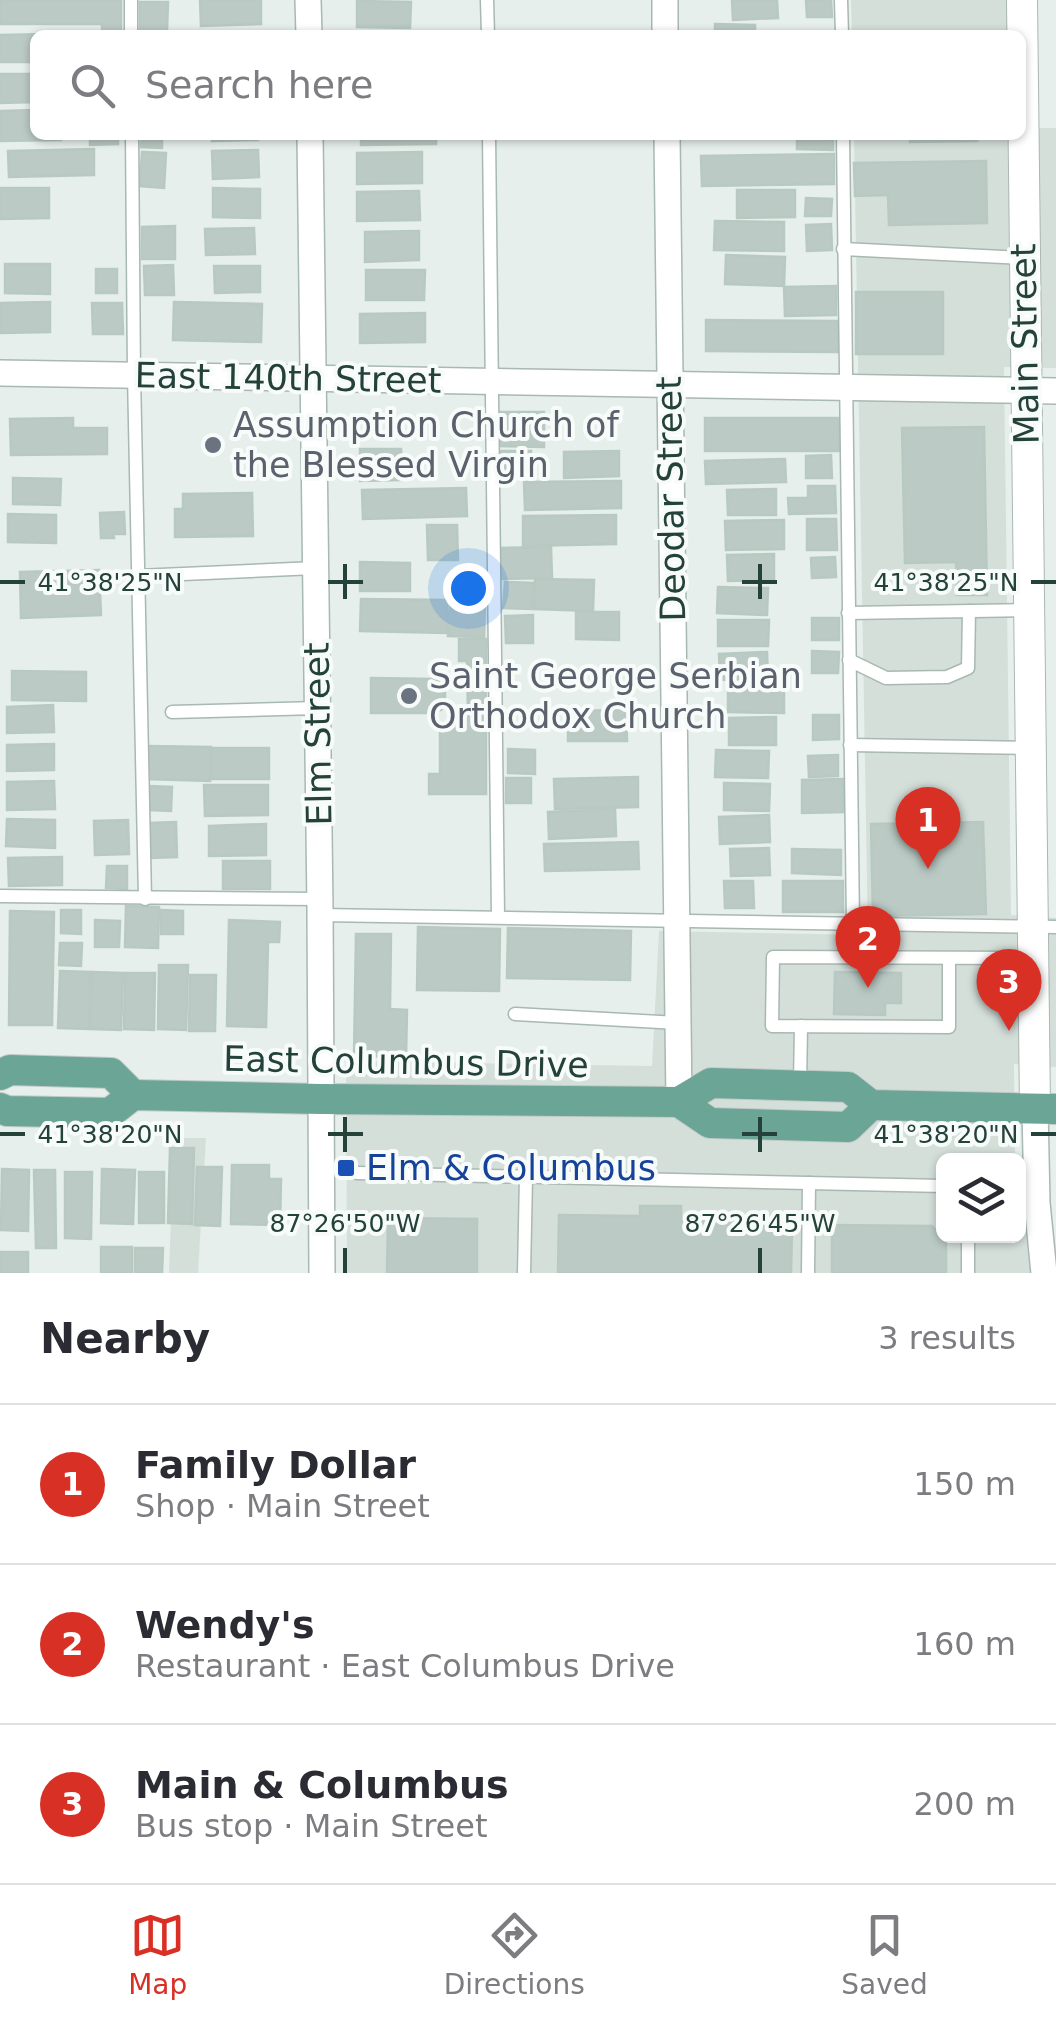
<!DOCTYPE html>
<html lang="en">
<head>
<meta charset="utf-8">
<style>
	:root { --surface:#fff; --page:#f7f7f7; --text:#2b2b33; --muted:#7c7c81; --line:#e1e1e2; --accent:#d93025 }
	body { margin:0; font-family:"DejaVu Sans",sans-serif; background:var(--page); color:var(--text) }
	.controls { position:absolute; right:30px; bottom:30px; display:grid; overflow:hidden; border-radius:15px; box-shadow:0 2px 8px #0004 }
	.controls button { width:90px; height:90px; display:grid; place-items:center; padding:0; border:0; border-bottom:2px solid var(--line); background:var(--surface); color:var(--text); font:50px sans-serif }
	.you { position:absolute; left:468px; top:588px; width:35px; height:35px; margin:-25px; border:8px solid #fff; border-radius:50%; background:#1a73e8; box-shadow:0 0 0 15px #1a73e833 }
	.badge { display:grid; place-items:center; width:65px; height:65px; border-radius:50%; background:var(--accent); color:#fff; font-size:32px; font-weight:700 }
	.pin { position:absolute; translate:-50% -82px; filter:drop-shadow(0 2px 5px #0008) }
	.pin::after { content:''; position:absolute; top:52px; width:35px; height:30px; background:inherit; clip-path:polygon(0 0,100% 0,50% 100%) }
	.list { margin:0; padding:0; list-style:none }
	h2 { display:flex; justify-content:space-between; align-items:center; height:130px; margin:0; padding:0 40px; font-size:42px }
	h2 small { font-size:32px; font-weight:400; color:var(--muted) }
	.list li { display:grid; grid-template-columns:65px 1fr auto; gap:30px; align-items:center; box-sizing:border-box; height:160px; padding:0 40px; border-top:2px solid var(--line) }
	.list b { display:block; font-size:38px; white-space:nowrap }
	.list p { margin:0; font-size:32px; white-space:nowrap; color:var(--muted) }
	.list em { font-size:32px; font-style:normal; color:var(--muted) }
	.icon { flex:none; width:55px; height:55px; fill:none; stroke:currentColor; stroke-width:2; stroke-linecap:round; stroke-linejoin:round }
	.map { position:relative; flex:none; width:1056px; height:1273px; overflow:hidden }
	.search { position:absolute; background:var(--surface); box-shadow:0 2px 8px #0004; left:30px; right:30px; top:30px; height:110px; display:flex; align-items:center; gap:25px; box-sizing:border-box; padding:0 35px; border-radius:15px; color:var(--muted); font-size:38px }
	.sheet { height:610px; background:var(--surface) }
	nav { display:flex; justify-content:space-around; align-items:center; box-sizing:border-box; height:140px; border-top:2px solid var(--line); background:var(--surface); font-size:28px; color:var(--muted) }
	nav a { display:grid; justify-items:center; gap:5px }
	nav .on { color:var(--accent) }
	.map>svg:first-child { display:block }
</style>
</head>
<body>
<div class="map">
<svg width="1056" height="1273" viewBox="0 0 1056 1273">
	<rect width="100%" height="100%" fill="#e6efeb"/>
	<g fill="#d4dfda">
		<polygon points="851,0 1009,0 1009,35 852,35"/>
		<polygon points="1021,128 1056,128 1056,368 1004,367 1011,915 1056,918 1056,1067 1014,1064 1015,1160 944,1160 944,1236 1018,1236 1019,1187 1031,1273 347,1273 346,1061 652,1066 659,931 868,935 854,135 1021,135"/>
		<polygon points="174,1138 206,1138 198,1273 169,1273"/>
	</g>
	<g fill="#bbcac4" stroke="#b8c9c2" stroke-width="2.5">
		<polygon points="0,0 121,0 121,31 102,31 102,24 0,24"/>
		<polygon points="200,0 261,0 261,24 201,26"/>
		<polygon points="732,0 777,0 778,18 733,20"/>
		<polygon points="806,0 831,0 832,17 807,17"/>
		<polygon points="357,1 411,2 410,28 357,27"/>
		<polygon points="140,2 168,2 167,31 140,31"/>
		<polygon points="715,24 755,25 755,35 715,35"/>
		<polygon points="95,33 35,35 35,62 0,62 0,35"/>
		<polygon points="0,74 35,74 35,102 0,103"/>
		<polygon points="35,110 35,135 61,135 61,140 1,141 0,111"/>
		<polygon points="90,135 118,135 118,144 90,145"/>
		<polygon points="142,135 162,135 162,148 141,147"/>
		<polygon points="212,135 258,135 258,140 212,141"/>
		<polygon points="361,135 436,135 436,144 361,145"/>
		<polygon points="797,135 833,135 833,150 797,149"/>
		<polygon points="910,135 976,135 977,141 910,142"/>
		<polygon points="94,149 94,175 9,177 8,151"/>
		<polygon points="258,150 259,177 213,179 212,151"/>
		<polygon points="142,152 166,153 164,188 140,186"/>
		<polygon points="422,152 422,183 357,184 357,153"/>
		<polygon points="834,154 834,184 702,186 701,156"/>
		<polygon points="986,161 987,223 889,225 888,195 855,196 854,163"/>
		<polygon points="0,188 49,188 49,218 0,219"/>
		<polygon points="213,188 260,189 260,218 213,217"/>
		<polygon points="737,190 795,190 795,217 737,218"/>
		<polygon points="419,191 420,220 357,221 357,192"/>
		<polygon points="806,198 832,199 831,216 805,216"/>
		<polygon points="715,221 784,222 784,251 714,250"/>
		<polygon points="831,224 832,250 807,251 806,225"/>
		<polygon points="175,226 175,259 142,259 142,227"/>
		<polygon points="254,228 255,254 206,255 205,229"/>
		<polygon points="419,231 419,260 365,262 365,232"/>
		<polygon points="726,255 785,257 784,286 725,284"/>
		<polygon points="5,264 50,264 50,294 5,293"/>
		<polygon points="173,265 174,295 145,295 144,266"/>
		<polygon points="214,266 260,266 260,292 215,293"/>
		<rect x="96" y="269" width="21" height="24"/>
		<polygon points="366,270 425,270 424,300 366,300"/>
		<polygon points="836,286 836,315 785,316 784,287"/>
		<rect x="856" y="292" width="87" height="62"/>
		<polygon points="50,302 50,332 1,333 0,303"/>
		<polygon points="174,302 262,304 261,342 173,340"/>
		<polygon points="92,303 122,303 123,334 93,334"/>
		<polygon points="425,313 425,342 360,343 360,314"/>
		<polygon points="706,320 838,321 838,352 706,351"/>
		<polygon points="498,412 544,412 544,447 497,446"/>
		<polygon points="73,418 73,428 107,428 107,454 11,455 10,419"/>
		<rect x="705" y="418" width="134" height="33"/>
		<polygon points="984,427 987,595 957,595 956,562 905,563 902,428"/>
		<polygon points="360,449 401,449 402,480 360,481"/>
		<rect x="501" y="451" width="30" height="27"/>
		<polygon points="619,451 619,476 564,478 564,452"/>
		<polygon points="831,455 832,478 806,478 806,456"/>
		<polygon points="785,459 786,482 706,484 705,461"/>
		<polygon points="13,478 61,479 60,505 13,504"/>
		<polygon points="621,481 621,508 525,510 524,482"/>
		<polygon points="808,486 835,486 836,513 789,514 788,498 808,498"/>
		<polygon points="466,488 467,516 363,519 362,490"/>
		<polygon points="776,489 776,515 728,515 727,490"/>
		<polygon points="252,493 253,536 175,537 175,509 183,509 183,494"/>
		<polygon points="124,512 125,534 113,534 114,538 101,538 100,513"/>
		<polygon points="8,514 56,515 56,543 8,542"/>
		<polygon points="616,515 616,544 523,546 523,516"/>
		<polygon points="807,519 836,519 837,550 807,550"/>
		<polygon points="784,520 784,549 726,550 725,521"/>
		<polygon points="427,525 457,525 458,560 428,560"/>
		<polygon points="551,547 552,578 501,579 501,548"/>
		<polygon points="774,554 774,580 728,581 727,555"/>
		<polygon points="835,557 836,577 812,578 811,558"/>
		<polygon points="360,562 410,563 410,591 360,591"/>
		<polygon points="99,570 101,615 21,618 20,572"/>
		<polygon points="535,579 594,580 593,611 534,609"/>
		<polygon points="505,582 533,583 532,609 503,608"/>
		<polygon points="718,587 768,588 767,615 717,613"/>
		<polygon points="361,599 447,600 447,633 360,631"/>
		<polygon points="450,601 485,603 484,637 448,636"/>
		<polygon points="576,612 619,612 619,640 576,639"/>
		<polygon points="533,615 533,643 506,643 505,616"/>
		<rect x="812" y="618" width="27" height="22"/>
		<polygon points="718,620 769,620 768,646 718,646"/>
		<polygon points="459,639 486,639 486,794 429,794 429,774 440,774 440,723 457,723 457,712 468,713 467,661 459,661"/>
		<polygon points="812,651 839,652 838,673 812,673"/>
		<polygon points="767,652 768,678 720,680 719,654"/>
		<polygon points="12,671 86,672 86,701 12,700"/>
		<polygon points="371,678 436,679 445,688 445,705 441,710 429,713 371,713"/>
		<polygon points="728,684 784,686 784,713 728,712"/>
		<polygon points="53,705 54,732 7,733 7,707"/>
		<polygon points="626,710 627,741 568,741 568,711"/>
		<polygon points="813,715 839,715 839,739 813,740"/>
		<polygon points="776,717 776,745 729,745 729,718"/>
		<polygon points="54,744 54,770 7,771 7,745"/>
		<polygon points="146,746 211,747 210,781 146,779"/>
		<rect x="212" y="748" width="57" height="31"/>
		<polygon points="508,749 535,750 535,774 508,773"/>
		<polygon points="716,750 769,751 768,778 715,777"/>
		<polygon points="838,755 838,776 809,777 808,756"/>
		<polygon points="638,777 638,807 555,809 554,779"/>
		<rect x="506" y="778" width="25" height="25"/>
		<polygon points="843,779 844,812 802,813 802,780"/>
		<polygon points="54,781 55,809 7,810 7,782"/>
		<polygon points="724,783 770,784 769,811 724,810"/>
		<polygon points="204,785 268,785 268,815 205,816"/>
		<polygon points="148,786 172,787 171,811 148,810"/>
		<polygon points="615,809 616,836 549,839 548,812"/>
		<polygon points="769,815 770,842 720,844 719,817"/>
		<polygon points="7,819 55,820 55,848 6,846"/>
		<polygon points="128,820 129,854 95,855 94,821"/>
		<polygon points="176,822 177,857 149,858 149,823"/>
		<polygon points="983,822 986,914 873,916 871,824"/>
		<polygon points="266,824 266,855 209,856 209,826"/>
		<polygon points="638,842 639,869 545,871 544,844"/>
		<polygon points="769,848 770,875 731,876 730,849"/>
		<polygon points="792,849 841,850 841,875 792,873"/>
		<polygon points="62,857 62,885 9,886 8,858"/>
		<rect x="223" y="861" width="47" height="28"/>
		<polygon points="107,866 127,866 127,889 106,888"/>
		<polygon points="724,881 753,881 754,908 725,908"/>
		<rect x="783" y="881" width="60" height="31"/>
		<polygon points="126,906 159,907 158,948 125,947"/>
		<polygon points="61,910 81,910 81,934 61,933"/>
		<polygon points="161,910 183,911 183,934 161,934"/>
		<polygon points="10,911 54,912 52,1025 9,1025"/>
		<polygon points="95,920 120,921 119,947 95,947"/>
		<polygon points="229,920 280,922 279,942 268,942 266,1027 227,1026"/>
		<polygon points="418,927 500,929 499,991 417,990"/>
		<polygon points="508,928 631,931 630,980 507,978"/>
		<polygon points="356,934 391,934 390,1009 407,1010 406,1057 354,1056"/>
		<polygon points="60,943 82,943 81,966 59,965"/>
		<polygon points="159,965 188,965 186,1030 158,1029"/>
		<polygon points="60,971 90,972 89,1029 58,1028"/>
		<polygon points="92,972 123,973 121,1030 91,1029"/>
		<polygon points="835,972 901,973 901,1003 885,1003 885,1015 834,1014"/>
		<polygon points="125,973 155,973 154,1030 124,1029"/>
		<polygon points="190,975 216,975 215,1031 189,1031"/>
		<polygon points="170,1148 194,1148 192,1224 168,1223"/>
		<polygon points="232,1165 269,1165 269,1179 281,1179 280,1225 231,1224"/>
		<polygon points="197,1167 222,1167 220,1226 195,1225"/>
		<polygon points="2,1169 29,1170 28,1231 1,1230"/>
		<polygon points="102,1169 135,1170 133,1224 101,1223"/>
		<polygon points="34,1170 55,1170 56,1248 36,1248"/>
		<polygon points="65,1172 92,1172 91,1239 65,1238"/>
		<rect x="139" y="1172" width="25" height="51"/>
		<polygon points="640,1206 681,1206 681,1218 767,1219 767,1231 792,1231 791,1273 558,1273 559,1215 640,1216"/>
		<polygon points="388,1218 477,1219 477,1273 387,1273"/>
		<polygon points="832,1225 932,1226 946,1241 946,1273 832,1273"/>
		<rect x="101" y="1247" width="31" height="26"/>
		<polygon points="135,1248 163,1248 162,1273 135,1273"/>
		<rect x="1" y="1252" width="27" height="21"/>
	</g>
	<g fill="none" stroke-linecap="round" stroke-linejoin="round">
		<g stroke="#a8b8b2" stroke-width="15">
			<g id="service">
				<polyline points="131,0 131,35"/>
				<polyline points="487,0 488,35"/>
				<polyline points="841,0 842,35"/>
				<polyline points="132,135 134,375 145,899"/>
				<polyline points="489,135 498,917"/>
				<polyline points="843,135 853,924"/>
				<polyline points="843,249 1024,258"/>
				<polyline points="138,576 315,568"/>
				<polyline points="848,613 1028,610"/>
				<polyline points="849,660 886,678 947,677 968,668 969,611"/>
				<polyline points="172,712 317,708"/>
				<polyline points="850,745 1030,748"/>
				<polyline points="0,896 320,899"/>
				<polyline points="320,915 1056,927"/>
				<polyline points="949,958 949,1027 772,1026 773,957 1033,958"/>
				<polyline points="515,1014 678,1023"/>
				<polyline points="800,1084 801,1026"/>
				<polyline points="357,1173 944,1186"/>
				<polyline points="524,1273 526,1177"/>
				<polyline points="808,1273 809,1183"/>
				<polyline points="968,1273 968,1236"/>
			</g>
		</g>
		<g stroke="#a8b8b2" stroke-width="28">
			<g id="minor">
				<polyline points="308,0 309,35"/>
				<polyline points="665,0 665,35"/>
				<polyline points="310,135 320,908 322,1273"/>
				<polyline points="667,135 679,1102"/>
				<polyline points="0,373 1056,391"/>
				<polyline points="1035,1108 1037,1203 1044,1273"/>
			</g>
		</g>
		<g stroke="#a8b8b2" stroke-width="32">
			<polyline id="tertiary" points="1022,0 1035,1108"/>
		</g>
		<g stroke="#c2cac8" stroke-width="32">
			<g id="primary">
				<polyline points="0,1075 10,1070 111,1073 133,1095"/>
				<polyline points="679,1102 710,1123 848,1127 871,1105"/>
				<polyline points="0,1108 7,1111 110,1113 133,1095 321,1099 679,1102 711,1083 848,1087 871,1105 1056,1109"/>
			</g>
		</g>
		<use href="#service" stroke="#fff" stroke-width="12"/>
		<use href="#minor" stroke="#fff" stroke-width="25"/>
		<use href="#tertiary" stroke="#fff" stroke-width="30"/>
		<use href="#primary" stroke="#6aa596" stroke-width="30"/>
	</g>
	<path fill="none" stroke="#24423a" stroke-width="4" d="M345,564V599M760,564V599M0,582H25M328,582H363M742,582H777M1031,582H1056M345,1117V1152M760,1117V1152M0,1134H25M328,1134H363M742,1134H777M1031,1134H1056M345,1248V1273M760,1248V1273"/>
	<g fill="#6b7280" stroke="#f7fbf9" stroke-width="4">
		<circle cx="213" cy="445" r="10"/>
		<circle cx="409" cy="696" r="10"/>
	</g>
	<rect fill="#1a4fb4" stroke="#f7fbf9" stroke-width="4" x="336" y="1158" width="20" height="20" rx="5"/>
	<g text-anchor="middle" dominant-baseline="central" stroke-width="8" stroke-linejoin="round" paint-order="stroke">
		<g font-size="35" fill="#24423a" stroke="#f7fbf9">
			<text transform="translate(1025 344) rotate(-91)">Main Street</text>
			<text transform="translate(288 378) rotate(1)">East 140th Street</text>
			<text transform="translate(671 499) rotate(-91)">Deodar Street</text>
			<text transform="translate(318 734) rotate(-91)">Elm Street</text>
			<text transform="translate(406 1062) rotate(1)">East Columbus Drive</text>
		</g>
		<g font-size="35" fill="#5b616d" stroke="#f7fbf9" text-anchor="start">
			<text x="233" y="425">Assumption Church of<tspan x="233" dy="40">the Blessed Virgin</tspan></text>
			<text x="429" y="676">Saint George Serbian<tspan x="429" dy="40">Orthodox Church</tspan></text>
		</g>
		<g font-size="35" fill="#164399" stroke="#f7fbf9" text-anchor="start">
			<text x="366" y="1168">Elm &amp; Columbus</text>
		</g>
	</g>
	<g font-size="25" text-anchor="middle" fill="#24423a" stroke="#f7fbf9" stroke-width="8" stroke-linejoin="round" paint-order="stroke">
		<text x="110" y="591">41°38'25"N</text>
		<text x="946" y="591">41°38'25"N</text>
		<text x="110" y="1143">41°38'20"N</text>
		<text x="946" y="1143">41°38'20"N</text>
		<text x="345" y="1232">87°26'50"W</text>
		<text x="760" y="1232">87°26'45"W</text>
	</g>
</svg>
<div class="controls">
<button><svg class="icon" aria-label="layers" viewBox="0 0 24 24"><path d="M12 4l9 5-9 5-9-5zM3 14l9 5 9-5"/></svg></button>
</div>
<div class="you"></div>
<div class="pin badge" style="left:928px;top:869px">1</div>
<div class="pin badge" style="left:868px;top:988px">2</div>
<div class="pin badge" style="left:1009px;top:1031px">3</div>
<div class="search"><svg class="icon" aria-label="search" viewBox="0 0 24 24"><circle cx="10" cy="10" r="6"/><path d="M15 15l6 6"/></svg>Search here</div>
</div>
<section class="sheet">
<h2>Nearby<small>3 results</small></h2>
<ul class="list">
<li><span class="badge">1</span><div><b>Family Dollar</b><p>Shop · Main Street</p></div><em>150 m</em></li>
<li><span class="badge">2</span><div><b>Wendy's</b><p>Restaurant · East Columbus Drive</p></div><em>160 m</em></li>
<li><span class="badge">3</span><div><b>Main &amp; Columbus</b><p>Bus stop · Main Street</p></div><em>200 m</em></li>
</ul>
</section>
<nav>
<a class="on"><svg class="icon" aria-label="map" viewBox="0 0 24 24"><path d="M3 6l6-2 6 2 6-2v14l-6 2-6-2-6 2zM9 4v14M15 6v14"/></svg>Map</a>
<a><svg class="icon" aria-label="directions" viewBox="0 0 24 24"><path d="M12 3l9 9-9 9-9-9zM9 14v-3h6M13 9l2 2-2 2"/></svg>Directions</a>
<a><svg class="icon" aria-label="saved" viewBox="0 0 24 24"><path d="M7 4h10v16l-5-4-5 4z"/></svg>Saved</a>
</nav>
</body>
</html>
